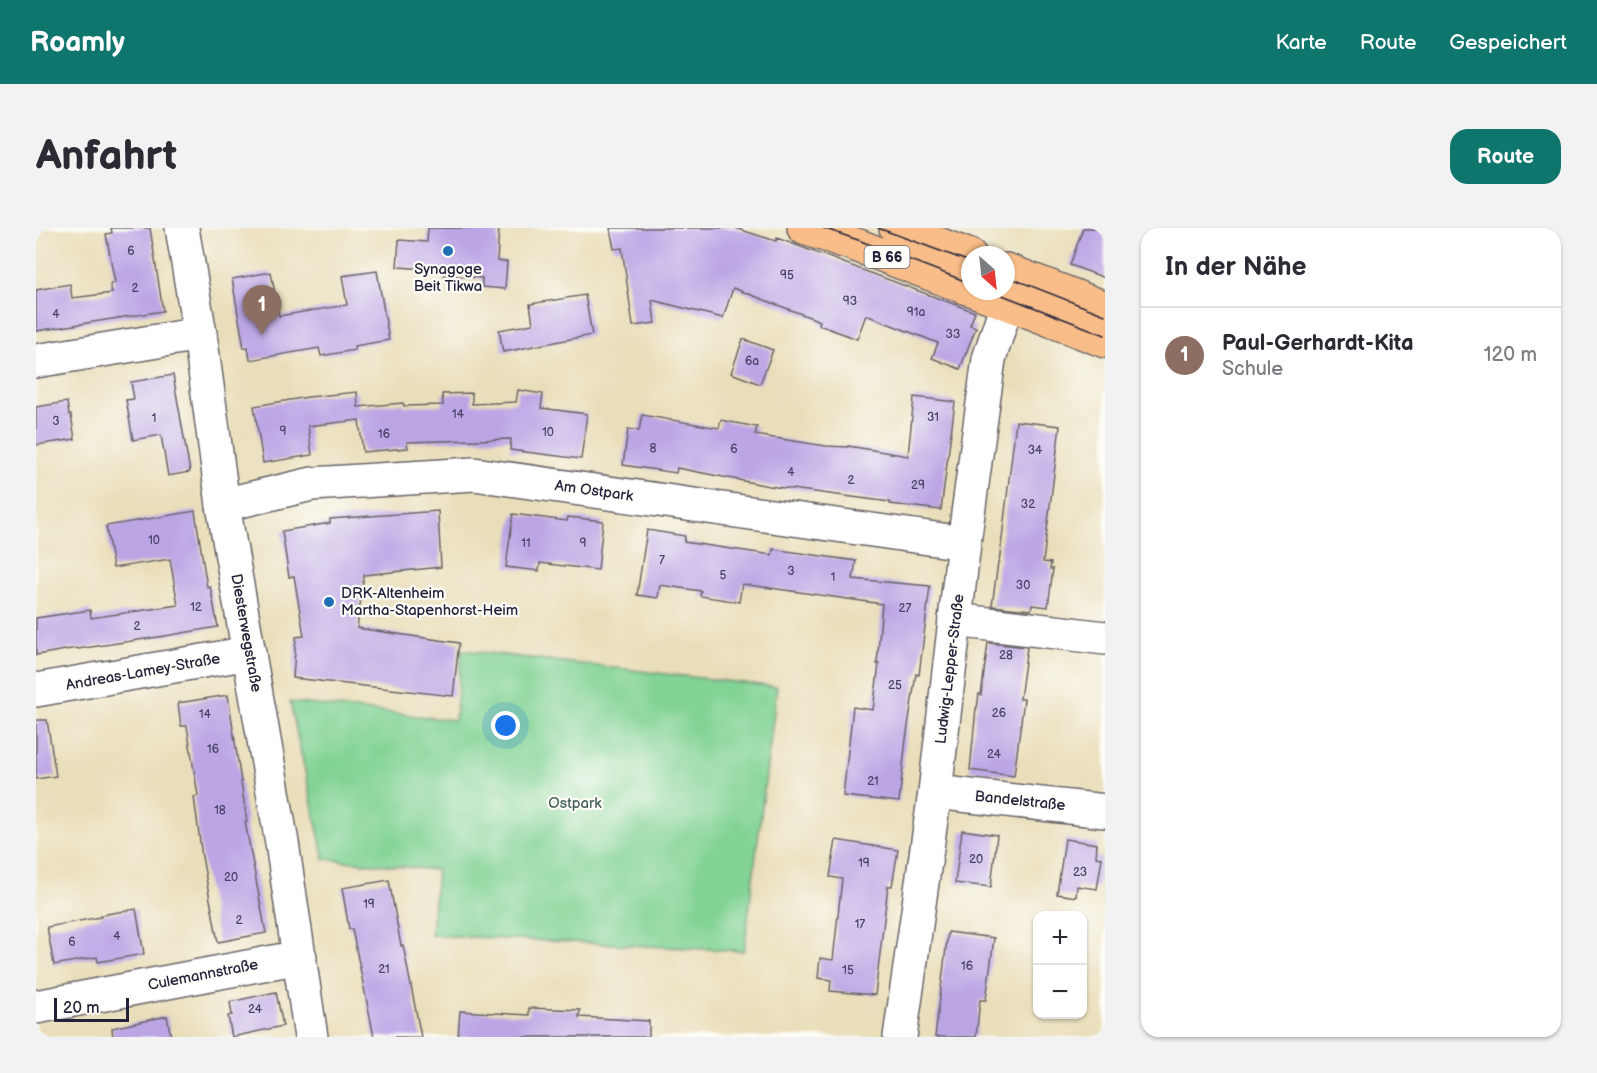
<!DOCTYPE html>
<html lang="de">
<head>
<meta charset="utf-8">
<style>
	:root { --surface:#fff; --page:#f2f2f3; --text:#2b2b33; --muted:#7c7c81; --line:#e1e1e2; --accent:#0f766e }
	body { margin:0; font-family:"Balsamiq Sans",sans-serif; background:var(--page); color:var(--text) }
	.controls { position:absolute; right:18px; bottom:18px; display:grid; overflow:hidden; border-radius:12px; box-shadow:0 2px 4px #0004 }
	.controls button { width:54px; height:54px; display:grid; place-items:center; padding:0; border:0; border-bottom:2px solid var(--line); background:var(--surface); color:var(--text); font:30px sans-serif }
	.compass { position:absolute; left:925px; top:18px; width:54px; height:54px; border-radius:50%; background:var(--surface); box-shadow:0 2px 4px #0004; rotate:153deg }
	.scale { position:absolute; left:18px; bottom:15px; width:75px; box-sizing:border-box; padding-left:6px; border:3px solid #22223b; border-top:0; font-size:16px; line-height:21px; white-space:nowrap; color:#22223b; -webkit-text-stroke:4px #fdfcf7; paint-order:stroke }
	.you { position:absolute; left:470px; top:498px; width:21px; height:21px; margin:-15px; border:4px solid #fff; border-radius:50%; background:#1a73e8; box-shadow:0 0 0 9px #1a73e833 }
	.badge { display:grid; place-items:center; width:39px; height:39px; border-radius:50%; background:var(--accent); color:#fff; font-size:20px; font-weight:700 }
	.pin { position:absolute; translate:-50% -50px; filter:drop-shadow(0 2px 3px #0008) }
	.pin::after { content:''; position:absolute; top:32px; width:21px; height:18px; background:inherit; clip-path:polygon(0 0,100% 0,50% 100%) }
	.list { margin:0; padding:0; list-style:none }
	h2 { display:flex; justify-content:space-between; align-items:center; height:78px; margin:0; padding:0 24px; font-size:26px }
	h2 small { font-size:20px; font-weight:400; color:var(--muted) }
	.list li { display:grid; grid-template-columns:39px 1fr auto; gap:18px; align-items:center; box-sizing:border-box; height:96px; padding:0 24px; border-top:2px solid var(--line) }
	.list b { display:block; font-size:22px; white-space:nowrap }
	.list p { margin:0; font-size:20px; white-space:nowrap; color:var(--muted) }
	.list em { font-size:20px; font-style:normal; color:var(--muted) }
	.map { position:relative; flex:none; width:1069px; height:809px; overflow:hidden; border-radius:18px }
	header { display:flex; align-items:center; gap:36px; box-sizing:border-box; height:84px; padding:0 30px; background:var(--accent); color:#fff }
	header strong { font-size:28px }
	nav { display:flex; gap:33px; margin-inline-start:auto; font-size:21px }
	.intro { display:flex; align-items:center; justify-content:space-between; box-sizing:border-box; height:144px; padding:0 36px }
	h1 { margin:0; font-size:42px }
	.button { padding:15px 27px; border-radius:18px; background:var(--accent); color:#fff; font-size:21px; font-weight:700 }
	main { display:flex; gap:36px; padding:0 36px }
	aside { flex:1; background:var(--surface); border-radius:18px; box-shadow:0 2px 4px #0004 }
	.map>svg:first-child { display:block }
</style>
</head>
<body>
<header>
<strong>Roamly</strong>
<nav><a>Karte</a><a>Route</a><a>Gespeichert</a></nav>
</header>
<div class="intro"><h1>Anfahrt</h1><a class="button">Route</a></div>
<main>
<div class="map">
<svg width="1069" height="809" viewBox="0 0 1069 809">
	<rect width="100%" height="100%" fill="#fdfcf7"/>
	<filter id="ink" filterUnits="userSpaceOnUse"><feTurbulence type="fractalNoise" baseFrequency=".0167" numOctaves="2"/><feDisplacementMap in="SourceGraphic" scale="12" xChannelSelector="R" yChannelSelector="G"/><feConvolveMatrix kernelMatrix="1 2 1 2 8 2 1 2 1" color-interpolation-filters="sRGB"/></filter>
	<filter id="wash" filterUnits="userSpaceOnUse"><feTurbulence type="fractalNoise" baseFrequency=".008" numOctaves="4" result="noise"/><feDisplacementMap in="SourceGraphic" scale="24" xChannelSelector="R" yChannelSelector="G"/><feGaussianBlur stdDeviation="1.35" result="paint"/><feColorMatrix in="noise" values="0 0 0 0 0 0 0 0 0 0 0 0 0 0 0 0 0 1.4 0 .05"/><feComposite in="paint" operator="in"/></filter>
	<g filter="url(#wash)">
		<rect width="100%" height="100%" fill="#e9deb9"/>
		<polygon fill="#82d394" stroke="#527a68" stroke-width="1.5" points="426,422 741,459 708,723 395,707 401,642 288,631 254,474 419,492"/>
		<g id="blocks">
			<g fill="#bba5e5">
				<polygon points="75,0 114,0 127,83 0,103 0,62 34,56 36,70 76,65 74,56 79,55 70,6 76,5"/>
				<polygon points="392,0 463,0 461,33 471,34 469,61 446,59 446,50 408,47 408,42 361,39 363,12 391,14"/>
				<polygon points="574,0 699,0 740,13 741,10 939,84 934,97 940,99 924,141 896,130 902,115 830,87 821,111 783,97 784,93 697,60 687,90 616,72 619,95 597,98 586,20 578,21"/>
				<polygon points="1047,0 1069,0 1069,50 1034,37"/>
				<polygon points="341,43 353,112 318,118 319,122 285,128 283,120 214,132 212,119 208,120 196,51 235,44 243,88 311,77 306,48"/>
				<polygon points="549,67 556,107 467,124 463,102 497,96 494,76"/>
				<polygon points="707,111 737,122 724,156 695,145"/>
				<polygon points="137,147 154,244 132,248 125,207 97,212 90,172 98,171 95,154"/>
				<polygon points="482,162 507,166 505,180 551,186 545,231 474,222 475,211 371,214 372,220 327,224 323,192 272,198 276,227 227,235 218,178 272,169 321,164 322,179 367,175 368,178 407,177 406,166 436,165 436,176 480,174"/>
				<polygon points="878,169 919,174 905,282 854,276 854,274 733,258 641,240 640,245 587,237 592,201 603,203 606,187 683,200 685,192 721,199 719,207 790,218 812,219 812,218 872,228"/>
				<polygon points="31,174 33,187 35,187 39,211 0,217 0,179"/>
				<polygon points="980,193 1024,198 1007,334 1015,335 1014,341 1017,341 1012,379 996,377 995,382 956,378 962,335 963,335"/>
				<polygon points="159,283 171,359 174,358 182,399 129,408 42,421 41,420 0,427 0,390 54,382 55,390 142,377 134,331 77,340 70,298"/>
				<polygon points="402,283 405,339 328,347 321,400 423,415 417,468 257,450 260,409 268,408 258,348 253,349 246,303 294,295 294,291"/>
				<polygon points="477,286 531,293 532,289 567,293 562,342 504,335 503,343 470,339"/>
				<polygon points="611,302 649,308 648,314 736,327 737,321 820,333 817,351 894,358 883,447 880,446 870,511 863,574 807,568 817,479 837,482 843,436 841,436 846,376 706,356 703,374 664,368 665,363 624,357 622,370 601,367"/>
				<polygon points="952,415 991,419 984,471 988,471 978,548 934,542 940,480 941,480 943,466 945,467"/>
				<polygon points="192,467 211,594 209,594 230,705 182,714 166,629 158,569 162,568 151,498 145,498 142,475"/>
				<polygon points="0,492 11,492 20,548 0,551"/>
				<polygon points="926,602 961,607 955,659 919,655"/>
				<polygon points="1029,611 1061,616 1060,629 1066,630 1061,661 1041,658 1040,669 1021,666"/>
				<polygon points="800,612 862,622 856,658 852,658 839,767 794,763 795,752 782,750 784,730 797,732 806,651 794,649"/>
				<polygon points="353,652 365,718 367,717 385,809 338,809 316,701 313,701 306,660"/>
				<polygon points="100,681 108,726 62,734 61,729 18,737 11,699 65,689 65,687"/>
				<polygon points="912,704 958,710 950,772 944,772 940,809 899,809"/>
				<polygon points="240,764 247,798 196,809 192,788 196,787 194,774"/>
				<polygon points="493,780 544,782 543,789 613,793 613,809 422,809 424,783 493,787"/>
				<polygon points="131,788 135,809 77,809 76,800"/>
			</g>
		</g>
	</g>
	<g filter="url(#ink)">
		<use href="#blocks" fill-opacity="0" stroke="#686467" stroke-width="1.5"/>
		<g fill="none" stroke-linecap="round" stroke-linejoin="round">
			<g stroke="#686467" stroke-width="36">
				<g id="minor">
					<polyline points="146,0 164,106 187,277 246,615 275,809"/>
					<polyline points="0,133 164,106"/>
					<polyline points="187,277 276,256 438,246 928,315"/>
					<polyline points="919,392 1069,410"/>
					<polyline points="0,462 213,425"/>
					<polyline points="899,564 1069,583"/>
					<polyline points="0,779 264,729"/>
					<polyline points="864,809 899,564 928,315 953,131 971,75"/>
				</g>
			</g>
			<g stroke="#686467" stroke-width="36">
				<g id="major">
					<polyline points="768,0 820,17 934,61"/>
					<polyline points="860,0 934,28"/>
					<polyline points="970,42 1069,80"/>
					<polyline points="940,63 1069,113"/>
				</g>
			</g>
			<use href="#minor" stroke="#fff" stroke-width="33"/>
			<use href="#major" stroke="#f8bd88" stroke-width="33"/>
			<g stroke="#22223b" stroke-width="1.5">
				<polyline points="787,0 822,12 934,55"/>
				<polyline points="842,0 934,34"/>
				<polyline points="970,48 1069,87"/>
				<polyline points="956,63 1069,107"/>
			</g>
		</g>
	</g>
	<g fill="#1f6fb2" stroke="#fdfcf7" stroke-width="2">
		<circle cx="412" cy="23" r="6"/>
		<circle cx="293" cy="374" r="6"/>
	</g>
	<g text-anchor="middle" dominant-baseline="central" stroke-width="4.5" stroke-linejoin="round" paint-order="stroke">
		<g font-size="12" fill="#484366">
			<text x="95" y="23">6</text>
			<text x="751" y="47">95</text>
			<text x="99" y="60">2</text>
			<text x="814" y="73">93</text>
			<text x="880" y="84">91a</text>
			<text x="20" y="86">4</text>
			<text x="917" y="106">33</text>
			<text x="716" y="133">6a</text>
			<text x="422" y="186">14</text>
			<text x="897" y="189">31</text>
			<text x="118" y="190">1</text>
			<text x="20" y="193">3</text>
			<text x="247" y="203">9</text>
			<text x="512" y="204">10</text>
			<text x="348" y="206">16</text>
			<text x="617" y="220">8</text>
			<text x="698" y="221">6</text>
			<text x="999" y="222">34</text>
			<text x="755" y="244">4</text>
			<text x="815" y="252">2</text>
			<text x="882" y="257">29</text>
			<text x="992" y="276">32</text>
			<text x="118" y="312">10</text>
			<text x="490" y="315">11</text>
			<text x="547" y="315">9</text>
			<text x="626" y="332">7</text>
			<text x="755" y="343">3</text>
			<text x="687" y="347">5</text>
			<text x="797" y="349">1</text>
			<text x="987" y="357">30</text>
			<text x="160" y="379">12</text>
			<text x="869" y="380">27</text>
			<text x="101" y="398">2</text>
			<text x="970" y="427">28</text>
			<text x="859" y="457">25</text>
			<text x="963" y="485">26</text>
			<text x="169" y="486">14</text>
			<text x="177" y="521">16</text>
			<text x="958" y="526">24</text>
			<text x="837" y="553">21</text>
			<text x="184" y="582">18</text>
			<text x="940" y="631">20</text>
			<text x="828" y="635">19</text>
			<text x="1044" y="644">23</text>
			<text x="195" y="649">20</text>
			<text x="333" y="676">19</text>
			<text x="203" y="692">2</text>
			<text x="824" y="696">17</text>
			<text x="81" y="708">4</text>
			<text x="36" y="714">6</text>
			<text x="931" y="738">16</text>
			<text x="348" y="741">21</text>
			<text x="812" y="742">15</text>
			<text x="219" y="781">24</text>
		</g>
		<rect fill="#fdfcf7" stroke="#646373" stroke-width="1.5" x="828.5" y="18" width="45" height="22" rx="4.5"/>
		<g font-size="14" font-weight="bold" fill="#22223b">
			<text x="851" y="29">B 66</text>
		</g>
		<g font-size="15" fill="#22223b" stroke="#fdfcf7">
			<text x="412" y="41">Synagoge<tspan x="412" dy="17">Beit Tikwa</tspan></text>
			<text x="305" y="365" text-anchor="start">DRK-Altenheim<tspan x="305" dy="17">Martha-Stapenhorst-Heim</tspan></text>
		</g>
		<g font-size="15" fill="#22223b" stroke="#fdfcf7">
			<text transform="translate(558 263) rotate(8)">Am Ostpark</text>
			<text transform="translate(210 405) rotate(80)">Diesterwegstraße</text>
			<text transform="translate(914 441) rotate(-83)">Ludwig-Lepper-Straße</text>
			<text transform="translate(107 444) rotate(-10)">Andreas-Lamey-Straße</text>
			<text transform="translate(984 573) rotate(6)">Bandelstraße</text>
			<text transform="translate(167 747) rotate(-11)">Culemannstraße</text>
		</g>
		<g font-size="15" fill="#44605a" stroke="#fdfcf7">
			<text x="539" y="575">Ostpark</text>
		</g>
	</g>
</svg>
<div class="controls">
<button>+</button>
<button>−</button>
</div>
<svg class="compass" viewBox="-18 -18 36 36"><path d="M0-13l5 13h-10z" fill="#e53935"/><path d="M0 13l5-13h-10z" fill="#7c7c81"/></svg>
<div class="scale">20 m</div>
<div class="you"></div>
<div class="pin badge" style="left:226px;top:107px;background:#8d6e63">1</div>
</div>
<aside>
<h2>In der Nähe<small></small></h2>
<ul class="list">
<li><span class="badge" style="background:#8d6e63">1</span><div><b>Paul-Gerhardt-Kita</b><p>Schule</p></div><em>120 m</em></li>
</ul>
</aside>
</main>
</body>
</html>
